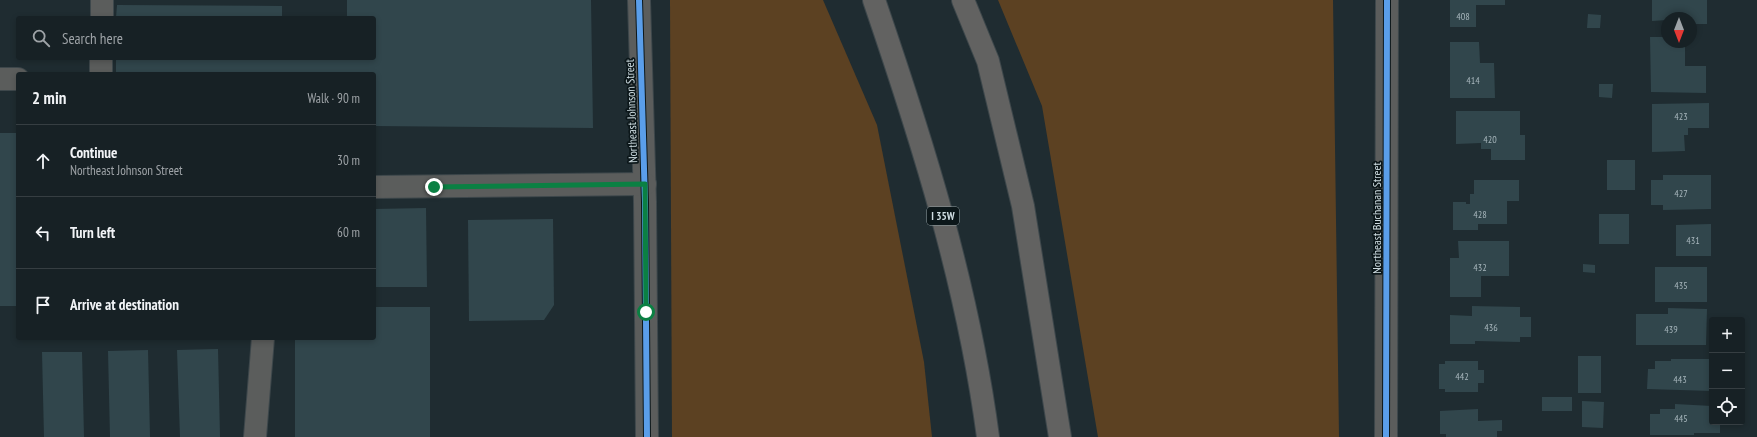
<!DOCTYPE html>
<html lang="en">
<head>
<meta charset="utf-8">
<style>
	:root { --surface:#172125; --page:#242e32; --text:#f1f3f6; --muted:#9ea3a7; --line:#363e42 }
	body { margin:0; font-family:"PT Sans Narrow",sans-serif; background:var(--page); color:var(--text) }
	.controls { position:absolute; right:12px; bottom:12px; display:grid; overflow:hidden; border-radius:4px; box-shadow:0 2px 6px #0003 }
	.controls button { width:36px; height:36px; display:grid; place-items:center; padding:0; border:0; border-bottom:1px solid var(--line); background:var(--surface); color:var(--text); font:20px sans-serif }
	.compass { position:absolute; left:1661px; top:12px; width:36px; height:36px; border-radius:50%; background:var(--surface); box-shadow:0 2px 6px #0003; rotate:180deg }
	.stop { position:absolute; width:12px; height:12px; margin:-9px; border:3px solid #0b8043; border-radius:50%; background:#fff }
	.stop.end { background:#0b8043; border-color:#fff; box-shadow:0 1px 4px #0008 }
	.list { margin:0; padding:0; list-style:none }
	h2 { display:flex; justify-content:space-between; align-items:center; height:52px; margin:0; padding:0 16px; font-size:17px }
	h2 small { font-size:13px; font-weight:400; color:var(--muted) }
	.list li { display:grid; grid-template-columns:26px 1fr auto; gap:12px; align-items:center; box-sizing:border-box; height:72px; padding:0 16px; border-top:1px solid var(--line) }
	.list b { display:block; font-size:15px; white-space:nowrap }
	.list p { margin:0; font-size:13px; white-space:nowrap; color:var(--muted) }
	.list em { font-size:13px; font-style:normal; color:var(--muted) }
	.icon { flex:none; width:22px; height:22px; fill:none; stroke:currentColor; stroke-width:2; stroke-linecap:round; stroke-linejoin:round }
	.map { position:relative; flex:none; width:1757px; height:437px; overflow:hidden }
	.search { position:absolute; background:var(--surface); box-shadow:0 2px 6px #0003; left:16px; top:16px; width:360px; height:44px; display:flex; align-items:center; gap:10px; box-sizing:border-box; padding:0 14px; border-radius:4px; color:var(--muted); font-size:15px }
	.panel { position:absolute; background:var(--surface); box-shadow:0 2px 6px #0003; left:16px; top:72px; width:360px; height:268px; border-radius:4px }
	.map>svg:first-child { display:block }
</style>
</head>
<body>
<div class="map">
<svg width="1757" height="437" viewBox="0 0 1757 437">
	<rect width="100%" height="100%" fill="#1f2c31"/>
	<g fill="#5c4122">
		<polygon points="670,0 823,0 877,125 924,362 932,437 672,437"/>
		<polygon points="998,0 1333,0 1339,437 1098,437 1042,106"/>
	</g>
	<g fill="#31464c">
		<polygon points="347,0 591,0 593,128 374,126 374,74 116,74 116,58 374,58 374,18 347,18"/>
		<polygon points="1450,0 1505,0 1505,5 1476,5 1476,27 1450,27"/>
		<polygon points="1652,0 1707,0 1707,24 1691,24 1691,18 1667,18 1667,20 1652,21"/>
		<polygon points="117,5 282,6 282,18 116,18"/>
		<polygon points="1588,14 1601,15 1600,28 1587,28"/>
		<polygon points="1650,37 1667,37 1667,42 1685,42 1685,66 1706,66 1706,93 1651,92"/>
		<polygon points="1450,42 1479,42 1480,63 1494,63 1495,98 1450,98"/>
		<polygon points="1599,84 1613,84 1612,98 1599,97"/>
		<polygon points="1709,103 1709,128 1688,128 1688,135 1684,135 1685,151 1652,152 1652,104"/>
		<polygon points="1456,111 1520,111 1520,135 1525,135 1525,160 1491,160 1491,149 1481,149 1481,143 1456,144"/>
		<rect x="0" y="133" width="18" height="173"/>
		<rect x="1607" y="160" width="28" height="30"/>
		<polygon points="1663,175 1711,175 1711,209 1663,210 1663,205 1651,205 1651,180 1663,180"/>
		<polygon points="1474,180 1519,180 1519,201 1507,201 1507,224 1478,224 1478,230 1453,230 1453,202 1466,202 1466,204 1470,204 1470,194 1474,194"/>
		<polygon points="426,208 427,287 374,287 374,209"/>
		<rect x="1599" y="214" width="30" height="30"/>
		<polygon points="553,219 554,305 544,320 469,321 468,220"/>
		<polygon points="1711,224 1711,256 1676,256 1676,225"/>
		<polygon points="1458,241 1509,241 1509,276 1481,276 1481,297 1450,297 1450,258 1459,258"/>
		<polygon points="1583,264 1595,265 1595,273 1583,272"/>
		<rect x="1655" y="267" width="52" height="35"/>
		<polygon points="1472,306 1520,307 1520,317 1531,317 1531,337 1520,337 1520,342 1475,341 1475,344 1450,344 1450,315 1472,316"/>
		<polygon points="374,307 430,307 430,437 295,437 295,338 374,338"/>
		<polygon points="1668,308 1707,309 1706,345 1636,345 1636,314 1668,314"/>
		<polygon points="218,349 220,437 180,437 177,350"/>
		<polygon points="148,350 150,437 110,437 108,351"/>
		<polygon points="42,352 82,352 84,437 44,437"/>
		<rect x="1578" y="356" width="23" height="37"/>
		<polygon points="1671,359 1712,359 1712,391 1647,389 1648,369 1655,369 1655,361 1671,361"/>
		<polygon points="1445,361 1478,361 1478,370 1484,370 1484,383 1478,383 1478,392 1445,392 1445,389 1439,389 1439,364 1445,364"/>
		<rect x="1542" y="397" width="30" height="14"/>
		<polygon points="1582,401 1604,402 1603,428 1582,427"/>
		<polygon points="1675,404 1712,406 1712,422 1720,422 1720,433 1694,433 1694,435 1650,435 1650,414 1660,414 1660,409 1675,409"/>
		<polygon points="1478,409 1478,421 1502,420 1502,431 1497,431 1497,437 1446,437 1446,434 1440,434 1440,411"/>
	</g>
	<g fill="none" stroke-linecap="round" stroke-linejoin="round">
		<g stroke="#3d474b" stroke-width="24">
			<g id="minor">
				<polyline points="639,0 645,202 647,437"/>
				<polyline points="102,18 102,0"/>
				<polyline points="101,74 101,58"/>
				<polyline points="0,79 18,79"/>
				<polyline points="374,187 645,184"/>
				<polyline points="255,437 263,338"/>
				<polyline points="1386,437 1387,0"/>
			</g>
		</g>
		<g stroke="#3d474b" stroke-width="24">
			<g id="highway">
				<path d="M874,0C923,143 968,286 988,437"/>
				<polyline points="963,0 988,61 1023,206 1060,437"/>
			</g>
		</g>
		<use href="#minor" stroke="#5b5d5c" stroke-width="22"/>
		<use href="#highway" stroke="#626261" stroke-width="22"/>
		<g stroke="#0c171a" stroke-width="8">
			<g id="cycleway">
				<polyline points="639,0 645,202 647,437"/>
				<polyline points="1386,437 1387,0"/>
			</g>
		</g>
		<use href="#cycleway" stroke="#5a9eea" stroke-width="6"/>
	</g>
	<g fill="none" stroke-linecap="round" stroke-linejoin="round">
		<polyline stroke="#0b8043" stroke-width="5" points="434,187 645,184 646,312"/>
	</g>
	<g text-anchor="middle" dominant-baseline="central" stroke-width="3.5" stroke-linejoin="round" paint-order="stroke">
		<g font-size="10" fill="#a7b6bc">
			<text x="1463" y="16">408</text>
			<text x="1473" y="80">414</text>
			<text x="1681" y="116">423</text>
			<text x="1490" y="139">420</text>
			<text x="1681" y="193">427</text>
			<text x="1480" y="214">428</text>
			<text x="1693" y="240">431</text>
			<text x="1480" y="267">432</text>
			<text x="1681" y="285">435</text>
			<text x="1491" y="327">436</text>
			<text x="1671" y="329">439</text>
			<text x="1462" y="376">442</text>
			<text x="1680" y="379">443</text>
			<text x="1681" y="418">445</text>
		</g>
		<rect fill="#0c171a" stroke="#94a1a5" stroke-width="1" x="927" y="207" width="32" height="18" rx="3"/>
		<g font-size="11" font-weight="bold" fill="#cedce1">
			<text x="943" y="216">I 35W</text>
		</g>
		<g font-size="12" fill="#cedce1" stroke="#0c171a">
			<text transform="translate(631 111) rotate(-92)">Northeast Johnson Street</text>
			<text transform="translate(1376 218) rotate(-90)">Northeast Buchanan Street</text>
		</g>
	</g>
</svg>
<div class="controls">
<button>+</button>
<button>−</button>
<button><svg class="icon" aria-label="locate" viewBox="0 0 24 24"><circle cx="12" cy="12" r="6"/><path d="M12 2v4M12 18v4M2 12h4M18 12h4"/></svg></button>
</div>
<svg class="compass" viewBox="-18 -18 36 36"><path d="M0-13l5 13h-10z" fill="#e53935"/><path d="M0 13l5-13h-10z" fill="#9ea3a7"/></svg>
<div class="stop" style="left:646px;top:312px"></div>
<div class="stop end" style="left:434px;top:187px"></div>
<div class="search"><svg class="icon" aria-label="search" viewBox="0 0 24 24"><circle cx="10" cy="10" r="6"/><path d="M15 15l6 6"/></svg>Search here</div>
<section class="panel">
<h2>2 min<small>Walk · 90 m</small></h2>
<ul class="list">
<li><svg class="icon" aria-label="ahead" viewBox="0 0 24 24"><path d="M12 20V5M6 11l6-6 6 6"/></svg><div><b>Continue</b><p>Northeast Johnson Street</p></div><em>30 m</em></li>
<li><svg class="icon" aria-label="left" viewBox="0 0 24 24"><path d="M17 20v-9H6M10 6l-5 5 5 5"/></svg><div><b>Turn left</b></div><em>60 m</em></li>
<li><svg class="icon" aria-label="arrive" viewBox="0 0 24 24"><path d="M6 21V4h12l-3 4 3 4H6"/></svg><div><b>Arrive at destination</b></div></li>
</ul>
</section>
</div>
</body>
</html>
